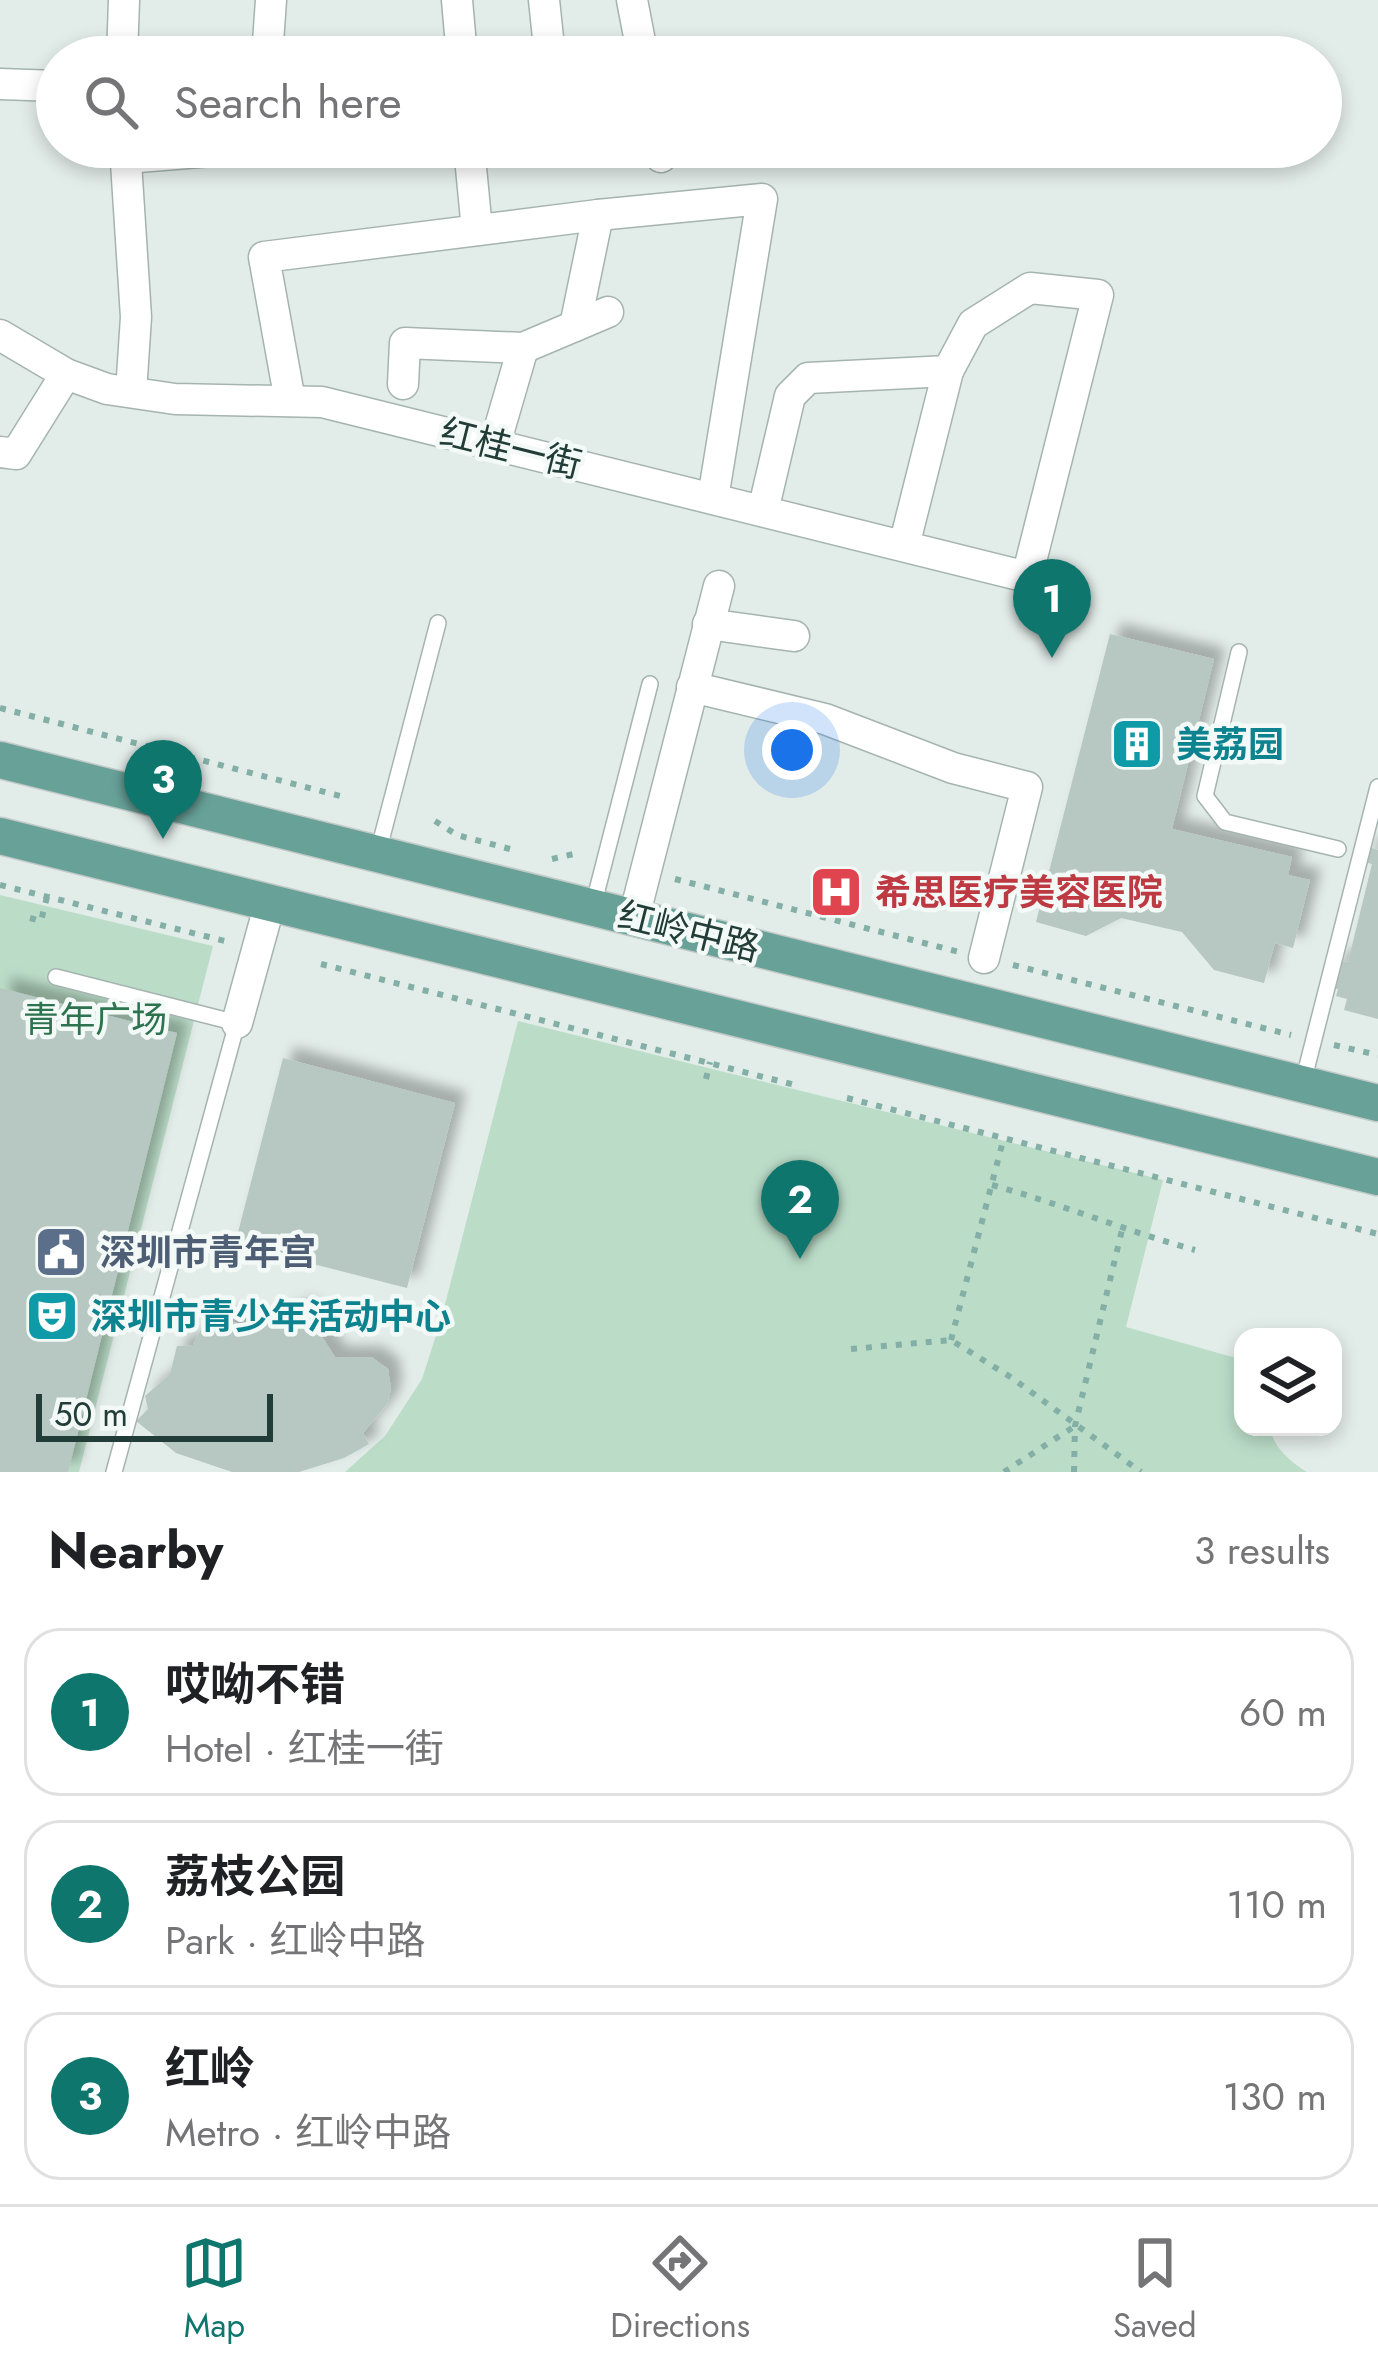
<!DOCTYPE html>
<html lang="en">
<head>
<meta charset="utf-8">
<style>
	:root { --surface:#fff; --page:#f6f6f6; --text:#202124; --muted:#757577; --line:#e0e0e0; --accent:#0f766e }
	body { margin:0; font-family:Jost,"Noto Sans SC",sans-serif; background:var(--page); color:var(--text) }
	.controls { position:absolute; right:36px; bottom:36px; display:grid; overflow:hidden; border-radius:24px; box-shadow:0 6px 18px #0003 }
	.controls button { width:108px; height:108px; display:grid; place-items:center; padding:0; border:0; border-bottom:3px solid var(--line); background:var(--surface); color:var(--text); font:60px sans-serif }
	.scale { position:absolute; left:36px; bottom:30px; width:237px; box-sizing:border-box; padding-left:12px; border:6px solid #223d38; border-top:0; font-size:33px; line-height:42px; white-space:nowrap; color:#223d38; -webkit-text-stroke:9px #f3f9f6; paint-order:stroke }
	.you { position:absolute; left:792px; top:750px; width:42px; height:42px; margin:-30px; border:9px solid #fff; border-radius:50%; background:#1a73e8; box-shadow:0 0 0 18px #1a73e833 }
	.badge { display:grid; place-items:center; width:78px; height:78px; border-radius:50%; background:var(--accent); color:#fff; font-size:39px; font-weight:700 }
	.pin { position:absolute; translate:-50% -99px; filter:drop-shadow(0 3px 6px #0008) }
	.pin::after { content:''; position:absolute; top:63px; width:42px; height:36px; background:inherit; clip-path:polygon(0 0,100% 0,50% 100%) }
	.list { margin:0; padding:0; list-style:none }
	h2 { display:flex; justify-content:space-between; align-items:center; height:156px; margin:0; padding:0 48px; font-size:51px }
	h2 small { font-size:39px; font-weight:400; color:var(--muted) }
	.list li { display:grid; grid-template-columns:78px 1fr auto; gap:36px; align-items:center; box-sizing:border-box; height:168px; margin:0 24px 24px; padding:0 24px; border:3px solid var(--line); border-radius:36px }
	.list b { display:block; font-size:45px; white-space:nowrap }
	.list p { margin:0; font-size:39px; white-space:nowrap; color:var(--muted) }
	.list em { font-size:39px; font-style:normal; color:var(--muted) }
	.icon { flex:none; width:66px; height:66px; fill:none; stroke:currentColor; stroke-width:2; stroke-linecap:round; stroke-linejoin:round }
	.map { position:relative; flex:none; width:1378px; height:1472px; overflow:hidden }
	.search { position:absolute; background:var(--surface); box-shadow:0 6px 18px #0003; left:36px; right:36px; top:36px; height:132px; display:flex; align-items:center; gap:30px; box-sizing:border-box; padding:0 42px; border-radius:66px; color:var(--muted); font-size:45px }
	.sheet { height:732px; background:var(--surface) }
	nav { display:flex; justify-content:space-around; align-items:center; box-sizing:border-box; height:168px; border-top:3px solid var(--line); background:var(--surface); font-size:33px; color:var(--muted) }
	nav a { display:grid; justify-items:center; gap:6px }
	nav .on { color:var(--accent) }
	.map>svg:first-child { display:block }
</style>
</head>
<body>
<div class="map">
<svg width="1378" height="1472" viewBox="0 0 1378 1472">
	<defs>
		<filter id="shadow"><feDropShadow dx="11" dy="-11" stdDeviation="6" flood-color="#0004"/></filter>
	</defs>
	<rect width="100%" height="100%" fill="#e2ece9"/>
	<g fill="#bbddc8">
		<polygon points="0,895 213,946 79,1472 0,1472"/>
		<path d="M518,1021L1163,1180L1126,1327L1243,1360V1427H1271C1271,1446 1292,1463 1307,1472H345L385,1436L422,1379L441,1320Z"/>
	</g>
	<g fill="#b7c7c2" filter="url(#shadow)">
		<polygon points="1110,634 1214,659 1172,829 1292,857 1288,875 1310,880 1293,948 1275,943 1264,983 1214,970 1182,932 1121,918 1086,936 1036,922"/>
		<polygon points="1368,847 1378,850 1378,1019 1344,1010 1347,999 1336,996 1338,989 1330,988 1337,960 1348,962 1372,864 1364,862"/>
		<polygon points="0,988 177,1033 68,1472 0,1472"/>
		<polygon points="283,1058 455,1103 407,1288 235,1244"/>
		<polygon points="303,1308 335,1357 371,1357 388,1369 391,1389 387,1404 363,1433 369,1444 344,1458 299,1472 232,1472 176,1453 136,1421 148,1409 145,1396 170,1374 177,1346 193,1345 201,1329 224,1320 254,1327 271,1324"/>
	</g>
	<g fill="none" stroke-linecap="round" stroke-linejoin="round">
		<g stroke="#a5b4b0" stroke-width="18">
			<g id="service">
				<polyline points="1239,652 1205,796 1225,822 1338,849"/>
				<polyline points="378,852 438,623"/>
				<polyline points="593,906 650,684"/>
				<polyline points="56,977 237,1023 114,1472"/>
				<polyline points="1303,1082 1378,787"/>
			</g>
		</g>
		<g stroke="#a5b4b0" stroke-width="33">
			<g id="minor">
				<polyline points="457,0 462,57"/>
				<polyline points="544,0 550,57"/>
				<polyline points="632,0 643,57"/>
				<polyline points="122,57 124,0"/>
				<polyline points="267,57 271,0"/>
				<polyline points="0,84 57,86"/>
				<polyline points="125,147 136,317 131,392"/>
				<polyline points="469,147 477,230"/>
				<polyline points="659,147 661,157"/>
				<polyline points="126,158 261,147"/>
				<polyline points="575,326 598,215"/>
				<polyline points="0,335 66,374 107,389 175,399 322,402 1027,577 1098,295 1030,288 973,324 948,371 904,546"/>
				<polyline points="403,384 405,343 523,348 608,312"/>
				<polyline points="290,401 264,257 598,215 762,199 713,498"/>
				<polyline points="495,444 523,348"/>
				<polyline points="0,452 16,454 66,374"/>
				<polyline points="763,511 790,396 808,378 948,371"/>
				<polyline points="708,624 794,636"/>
				<polyline points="692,687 825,719 953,768 1027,787 984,958"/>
				<polyline points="634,917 719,586"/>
				<polyline points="237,1023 270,903"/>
			</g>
		</g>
		<g stroke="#c1c9c7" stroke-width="39">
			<g id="primary">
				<polyline points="0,760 1378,1103"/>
				<polyline points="0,836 1378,1177"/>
			</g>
		</g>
		<g stroke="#83afa6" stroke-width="6" stroke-dasharray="6 9" stroke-linecap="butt">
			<polyline points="0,708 348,798"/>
			<polyline points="435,821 457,835 510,849"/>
			<polyline points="552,859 578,853"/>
			<polyline points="675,879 959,952"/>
			<polyline points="0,885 229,942"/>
			<polyline points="30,918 41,921 47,897"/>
			<polyline points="321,964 795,1085"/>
			<polyline points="1013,965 1291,1035"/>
			<polyline points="1334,1045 1378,1055"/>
			<polyline points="706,1079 710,1062"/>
			<polyline points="847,1098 1378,1234"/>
			<path d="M992,1185C1061,1204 1126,1231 1195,1250"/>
			<polyline points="951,1340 1003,1141"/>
			<polyline points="851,1349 951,1340 1012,1378 1141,1472"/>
			<polyline points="1004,1472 1075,1426"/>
			<polyline points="1074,1472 1075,1426 1122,1230"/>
		</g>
		<use href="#service" stroke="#fff" stroke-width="15"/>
		<use href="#minor" stroke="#fff" stroke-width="30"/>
		<use href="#primary" stroke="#67a198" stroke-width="36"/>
	</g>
	<defs>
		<g id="building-square" transform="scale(2.7)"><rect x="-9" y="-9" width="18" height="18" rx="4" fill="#0f9aa8" stroke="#f3f9f6"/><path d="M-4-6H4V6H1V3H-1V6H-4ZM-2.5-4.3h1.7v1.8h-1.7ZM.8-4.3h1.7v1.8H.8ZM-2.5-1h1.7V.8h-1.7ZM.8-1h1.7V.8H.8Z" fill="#fff"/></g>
		<g id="hospital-square" transform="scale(2.7)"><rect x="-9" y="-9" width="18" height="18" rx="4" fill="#e0444e" stroke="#f3f9f6"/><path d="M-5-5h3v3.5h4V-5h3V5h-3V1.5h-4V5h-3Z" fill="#fff"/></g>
		<g id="civic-square" transform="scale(2.7)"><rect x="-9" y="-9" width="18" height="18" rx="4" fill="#5c6f8a" stroke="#f3f9f6"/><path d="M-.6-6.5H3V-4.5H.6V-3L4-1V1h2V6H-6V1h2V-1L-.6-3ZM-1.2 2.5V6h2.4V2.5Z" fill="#fff"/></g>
		<g id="theatre-square" transform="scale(2.7)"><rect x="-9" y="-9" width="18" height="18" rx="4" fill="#0f9aa8" stroke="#f3f9f6"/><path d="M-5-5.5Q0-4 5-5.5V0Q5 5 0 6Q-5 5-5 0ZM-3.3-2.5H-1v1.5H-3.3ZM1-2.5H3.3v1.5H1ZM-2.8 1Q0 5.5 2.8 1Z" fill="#fff"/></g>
	</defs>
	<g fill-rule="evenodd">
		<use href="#building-square" x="1137" y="744"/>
		<use href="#hospital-square" x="836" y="892"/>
		<use href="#civic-square" x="61" y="1252"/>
		<use href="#theatre-square" x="52" y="1316"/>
	</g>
	<g text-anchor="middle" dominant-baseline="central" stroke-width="9" stroke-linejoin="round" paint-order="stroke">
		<g font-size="36" fill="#223d38" stroke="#f3f9f6">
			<text transform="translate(511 448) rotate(14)">红桂一街</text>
			<text transform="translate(689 931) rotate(14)">红岭中路</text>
		</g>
		<g font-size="36" font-weight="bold" fill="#0d838f" stroke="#f3f9f6" text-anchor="start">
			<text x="1176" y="744">美荔园</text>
			<text x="91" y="1316">深圳市青少年活动中心</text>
		</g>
		<g font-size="36" font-weight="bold" fill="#be3a42" stroke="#f3f9f6" text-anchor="start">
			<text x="875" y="892">希思医疗美容医院</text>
		</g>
		<g font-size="36" fill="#2d734f" stroke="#f3f9f6">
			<text x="95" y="1019">青年广场</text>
		</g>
		<g font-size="36" font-weight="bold" fill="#4e5e75" stroke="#f3f9f6" text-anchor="start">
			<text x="100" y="1252">深圳市青年宫</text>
		</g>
	</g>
</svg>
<div class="controls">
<button><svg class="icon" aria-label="layers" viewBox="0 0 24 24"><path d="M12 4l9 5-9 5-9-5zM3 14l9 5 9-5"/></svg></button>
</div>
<div class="scale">50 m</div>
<div class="you"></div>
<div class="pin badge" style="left:1052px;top:658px">1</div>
<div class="pin badge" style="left:800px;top:1259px">2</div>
<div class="pin badge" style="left:163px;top:839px">3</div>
<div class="search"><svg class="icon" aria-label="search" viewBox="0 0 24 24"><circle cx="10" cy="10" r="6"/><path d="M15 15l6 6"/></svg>Search here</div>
</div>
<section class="sheet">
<h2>Nearby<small>3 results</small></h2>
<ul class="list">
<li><span class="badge">1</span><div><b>哎呦不错</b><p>Hotel · 红桂一街</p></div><em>60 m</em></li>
<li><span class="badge">2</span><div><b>荔枝公园</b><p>Park · 红岭中路</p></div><em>110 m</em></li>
<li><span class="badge">3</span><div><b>红岭</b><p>Metro · 红岭中路</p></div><em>130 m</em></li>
</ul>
</section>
<nav>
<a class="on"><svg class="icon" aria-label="map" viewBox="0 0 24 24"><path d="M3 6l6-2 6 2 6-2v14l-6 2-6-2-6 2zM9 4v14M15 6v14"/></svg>Map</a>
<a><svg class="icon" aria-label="directions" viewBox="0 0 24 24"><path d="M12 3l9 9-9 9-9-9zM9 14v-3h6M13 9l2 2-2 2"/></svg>Directions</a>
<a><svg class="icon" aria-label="saved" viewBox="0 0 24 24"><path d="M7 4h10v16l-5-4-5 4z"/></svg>Saved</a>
</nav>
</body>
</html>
